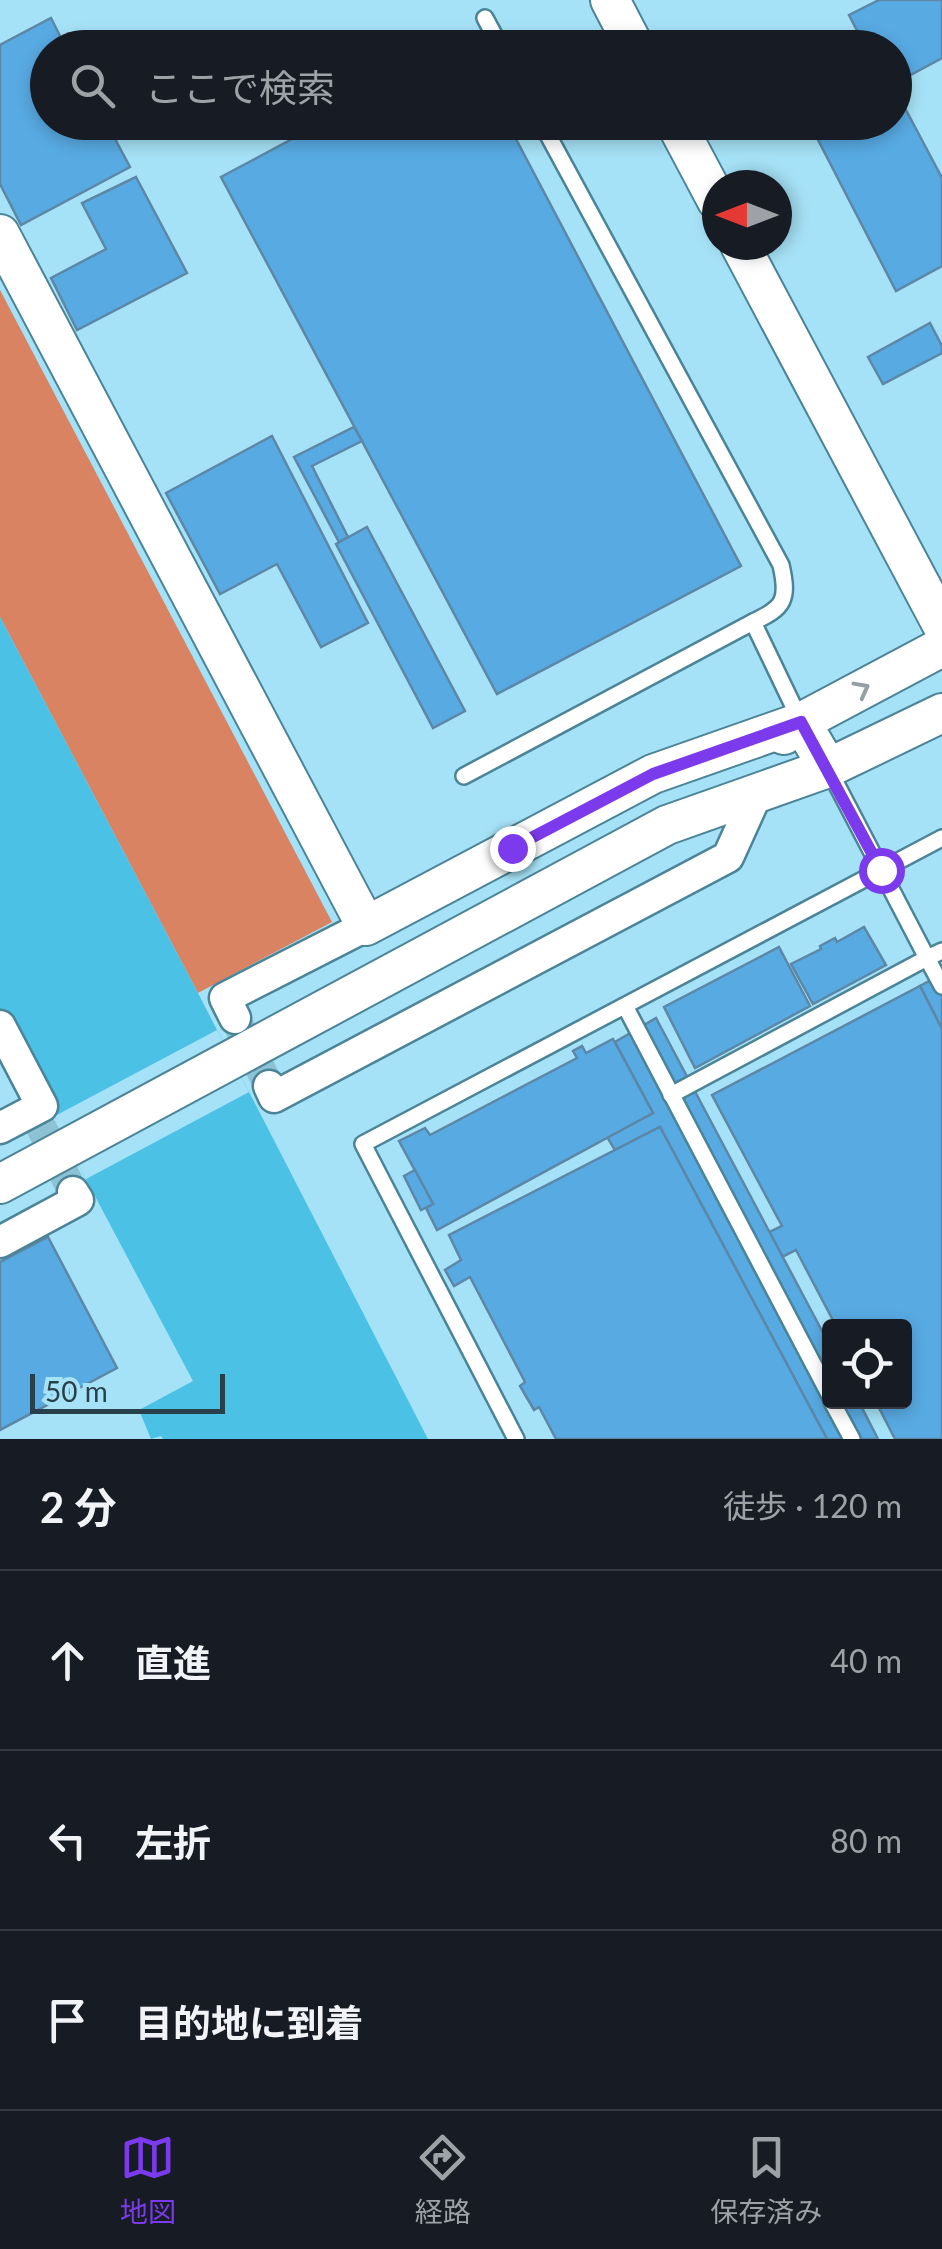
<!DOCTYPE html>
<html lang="ja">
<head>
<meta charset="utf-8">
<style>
	:root { --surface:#171b24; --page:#20242c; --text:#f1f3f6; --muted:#9ea1a6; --line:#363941; --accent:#7c3aed }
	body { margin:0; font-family:Lato,"Noto Sans JP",sans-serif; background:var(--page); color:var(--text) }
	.controls { position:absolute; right:30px; bottom:30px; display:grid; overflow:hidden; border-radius:10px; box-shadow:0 5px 15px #0003 }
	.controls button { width:90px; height:90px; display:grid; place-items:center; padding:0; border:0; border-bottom:2px solid var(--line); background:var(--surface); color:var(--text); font:50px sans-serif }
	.compass { position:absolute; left:702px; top:170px; width:90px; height:90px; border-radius:50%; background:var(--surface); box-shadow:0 5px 15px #0003; rotate:270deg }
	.scale { position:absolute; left:30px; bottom:25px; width:195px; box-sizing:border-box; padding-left:10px; border:5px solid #284049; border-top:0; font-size:28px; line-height:35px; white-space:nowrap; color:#284049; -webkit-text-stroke:8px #a6e2f7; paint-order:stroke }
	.stop { position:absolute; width:30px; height:30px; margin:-22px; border:8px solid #7c3aed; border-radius:50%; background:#fff }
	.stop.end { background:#7c3aed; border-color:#fff; box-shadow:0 2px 10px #0008 }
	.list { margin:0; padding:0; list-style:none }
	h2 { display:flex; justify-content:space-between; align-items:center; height:130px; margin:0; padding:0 40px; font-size:42px }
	h2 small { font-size:32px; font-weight:400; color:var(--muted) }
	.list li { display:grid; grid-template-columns:65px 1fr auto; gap:30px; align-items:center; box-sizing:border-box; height:180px; padding:0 40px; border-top:2px solid var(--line) }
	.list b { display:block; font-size:38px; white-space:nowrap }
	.list em { font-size:32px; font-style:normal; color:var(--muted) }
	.icon { flex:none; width:55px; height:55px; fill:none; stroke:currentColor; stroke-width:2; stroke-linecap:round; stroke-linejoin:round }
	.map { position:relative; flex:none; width:942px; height:1439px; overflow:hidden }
	.search { position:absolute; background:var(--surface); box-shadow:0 5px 15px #0003; left:30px; right:30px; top:30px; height:110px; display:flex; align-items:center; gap:25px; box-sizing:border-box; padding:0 35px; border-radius:55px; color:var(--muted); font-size:38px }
	.sheet { height:670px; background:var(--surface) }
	nav { display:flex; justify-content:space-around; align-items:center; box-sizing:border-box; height:140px; border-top:2px solid var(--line); background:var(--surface); font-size:28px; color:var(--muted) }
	nav a { display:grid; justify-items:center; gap:5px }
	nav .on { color:var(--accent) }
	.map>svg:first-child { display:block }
</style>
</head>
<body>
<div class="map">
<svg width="942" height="1439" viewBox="0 0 942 1439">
	<rect width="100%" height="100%" fill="#a6e2f7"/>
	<polygon fill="#d98362" points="0,290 332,922 198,993 0,617"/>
	<polygon fill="#4ac1e5" points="0,617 198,993 428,1439 163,1439 161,1436 151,1439 139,1410 193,1381 0,1017"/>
	<polygon fill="#a6e2f7" points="217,1030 249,1092 86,1179 53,1117"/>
	<g fill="#58aae3" stroke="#5d87a6" stroke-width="2.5">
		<polygon points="879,0 942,0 942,58 894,84 894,48 866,48 849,15"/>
		<polygon points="51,18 66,48 48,48 48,122 106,122 130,167 21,225 0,184 0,45"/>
		<polygon points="897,93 942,178 942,266 896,291 815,134 838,122 894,122 894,94"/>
		<polygon points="324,122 507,122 741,566 497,694 221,177"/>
		<polygon points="136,177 187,273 77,330 51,278 106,249 82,203"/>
		<polygon points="930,323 942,346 942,353 883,384 868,357"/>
		<polygon points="354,427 362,441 312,466 348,537 339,542 294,457"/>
		<polygon points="272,436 368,623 321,647 277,564 220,594 166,493"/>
		<polygon points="367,527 465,711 433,728 336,544"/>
		<polygon points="864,927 886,965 813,1004 791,964 821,949 820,946 835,938 837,942"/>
		<polygon points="779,947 810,1006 695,1068 664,1007"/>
		<polygon points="942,974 942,1029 920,986"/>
		<polygon points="920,986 942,1029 942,1439 895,1439 876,1402 904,1402 904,1326 836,1326 796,1250 782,1257 769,1232 782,1226 712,1095"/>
		<polygon points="656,1018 830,1346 830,1402 859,1402 878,1439 827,1439 660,1127 615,1150 607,1137 653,1113 615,1042"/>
		<polygon points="613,1039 653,1113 437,1230 426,1208 433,1204 399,1141 425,1128 430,1135 577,1058 573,1051 582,1046 586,1053"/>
		<polygon points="660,1127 827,1439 556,1439 539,1407 534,1410 520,1386 525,1382 470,1277 454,1286 445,1270 461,1260 449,1235"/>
		<polygon points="415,1170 433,1204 421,1210 404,1176"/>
		<polygon points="48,1237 117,1368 0,1430 0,1262"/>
	</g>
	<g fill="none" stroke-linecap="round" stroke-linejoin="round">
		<g stroke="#8dc2d4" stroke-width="30" stroke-dasharray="30 15" stroke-linecap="butt">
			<polyline points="235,1018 269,1086"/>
			<polyline points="39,1123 73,1192"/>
		</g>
		<g stroke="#4b8497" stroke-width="20">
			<g id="service">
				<polyline points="485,18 501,48"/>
				<path d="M541,122L781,565C789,600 784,608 753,622"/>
				<polyline points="828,768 927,958 942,951"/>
				<polyline points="464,776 753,622 800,720"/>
				<polyline points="625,1006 830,1396"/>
				<polyline points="671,1095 927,958 942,986"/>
				<polyline points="832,1402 852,1439"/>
				<polyline points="516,1439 363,1144 942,838"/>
			</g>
		</g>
		<g stroke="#4b8497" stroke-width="35">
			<g id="minor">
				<polyline points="235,1018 225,998 366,926"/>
				<polyline points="0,1026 42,1106 0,1128"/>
				<polyline points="269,1086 274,1097 728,857 757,793"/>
				<polyline points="0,1242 78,1200 73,1192"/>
			</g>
		</g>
		<g stroke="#4b8497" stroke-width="42">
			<g id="tertiary">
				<polyline points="610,0 635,48"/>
				<polyline points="675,122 717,201"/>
				<polyline points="0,234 366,926 653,774 801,722 828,768"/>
				<polyline points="740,245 942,625"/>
				<polyline points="784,735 801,722 942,647"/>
				<polyline points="0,1184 667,825 828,768 942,713"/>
			</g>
		</g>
		<use href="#service" stroke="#fff" stroke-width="15"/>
		<use href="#minor" stroke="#fff" stroke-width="30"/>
		<use href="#tertiary" stroke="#fff" stroke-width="38"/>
	</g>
	<defs><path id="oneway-chevron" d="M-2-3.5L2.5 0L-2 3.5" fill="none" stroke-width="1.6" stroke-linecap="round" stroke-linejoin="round" transform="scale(2.5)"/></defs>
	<use stroke="#94a0a4" href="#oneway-chevron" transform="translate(862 689) rotate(-28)"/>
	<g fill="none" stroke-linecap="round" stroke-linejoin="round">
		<polyline stroke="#7c3aed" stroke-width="12" points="512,848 653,774 801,722 881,870"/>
	</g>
</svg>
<div class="controls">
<button><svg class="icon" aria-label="locate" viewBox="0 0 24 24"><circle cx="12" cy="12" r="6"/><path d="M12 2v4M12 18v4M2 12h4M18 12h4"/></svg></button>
</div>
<svg class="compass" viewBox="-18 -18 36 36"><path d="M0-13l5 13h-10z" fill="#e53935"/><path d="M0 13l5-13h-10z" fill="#9ea1a6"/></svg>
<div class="scale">50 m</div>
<div class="stop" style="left:881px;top:870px"></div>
<div class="stop end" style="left:512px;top:848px"></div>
<div class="search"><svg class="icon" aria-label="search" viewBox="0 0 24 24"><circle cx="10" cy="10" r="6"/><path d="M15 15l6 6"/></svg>ここで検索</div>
</div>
<section class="sheet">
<h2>2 分<small>徒歩 · 120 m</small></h2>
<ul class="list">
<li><svg class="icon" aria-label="ahead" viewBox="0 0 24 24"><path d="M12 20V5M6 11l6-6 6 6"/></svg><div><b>直進</b></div><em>40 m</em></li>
<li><svg class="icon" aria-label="left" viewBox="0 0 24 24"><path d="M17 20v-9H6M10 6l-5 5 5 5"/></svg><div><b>左折</b></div><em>80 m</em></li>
<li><svg class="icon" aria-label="arrive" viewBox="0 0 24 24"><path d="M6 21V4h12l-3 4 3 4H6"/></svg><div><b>目的地に到着</b></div></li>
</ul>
</section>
<nav>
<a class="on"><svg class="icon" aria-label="map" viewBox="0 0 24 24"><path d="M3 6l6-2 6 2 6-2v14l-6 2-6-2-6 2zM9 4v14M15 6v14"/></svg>地図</a>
<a><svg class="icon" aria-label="directions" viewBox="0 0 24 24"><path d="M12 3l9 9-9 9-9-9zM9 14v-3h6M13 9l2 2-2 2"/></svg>経路</a>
<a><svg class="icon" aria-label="saved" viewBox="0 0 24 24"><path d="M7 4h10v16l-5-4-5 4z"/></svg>保存済み</a>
</nav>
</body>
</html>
